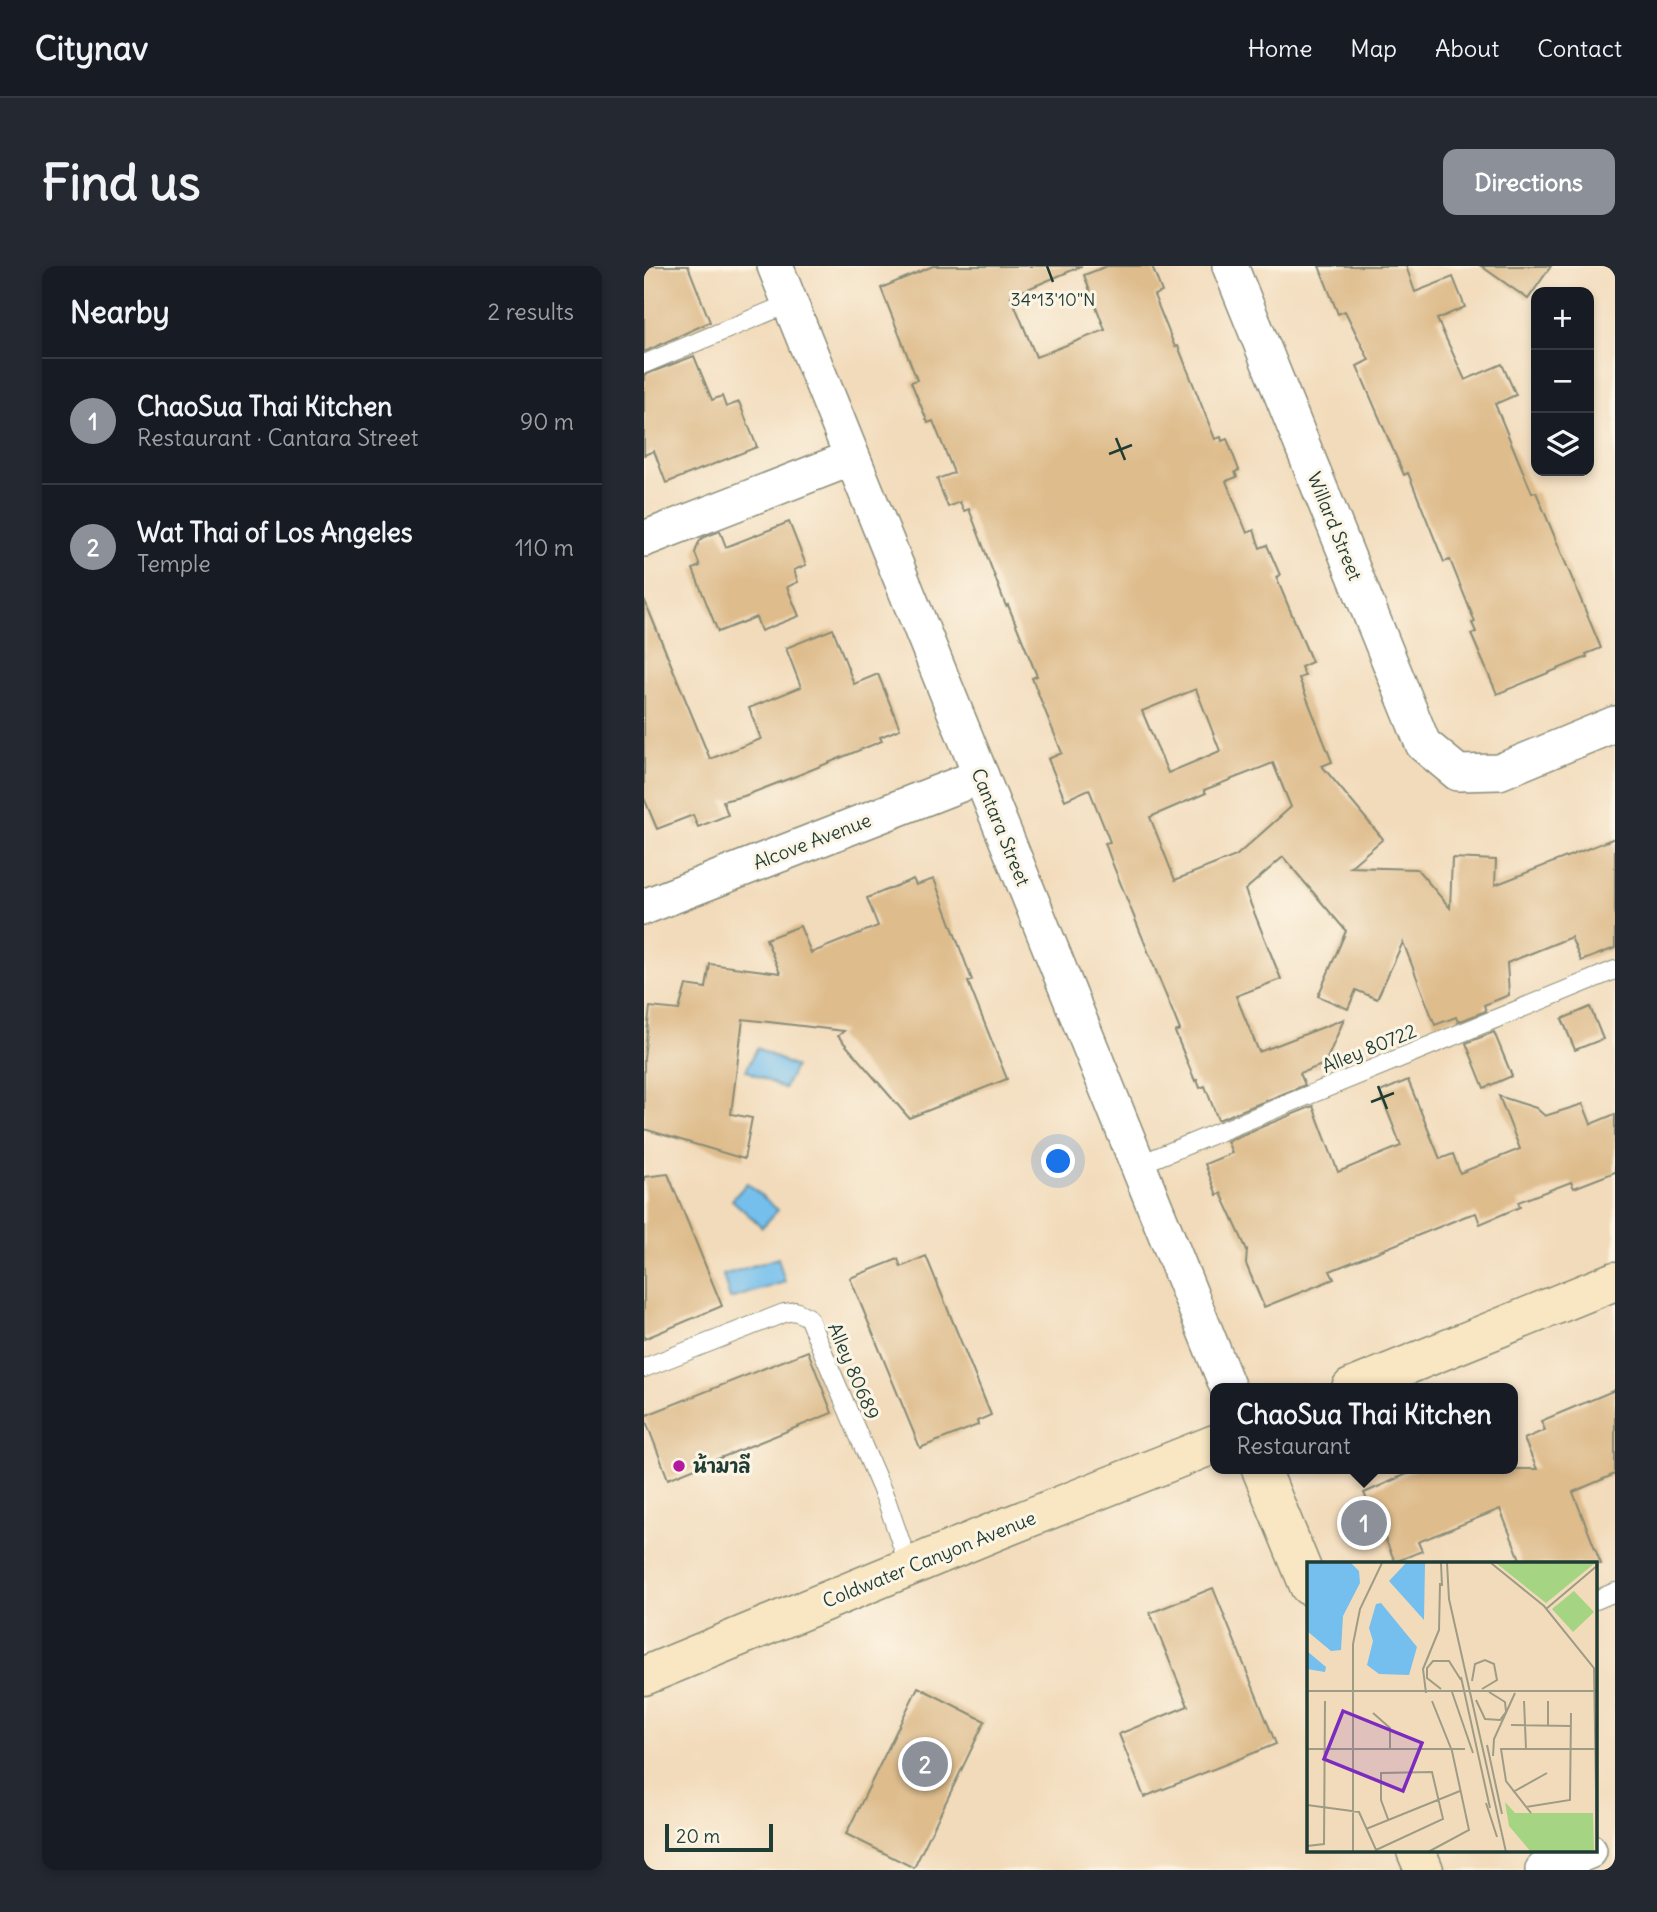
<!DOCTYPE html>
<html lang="en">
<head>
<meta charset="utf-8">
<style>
	:root { --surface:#171b24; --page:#242831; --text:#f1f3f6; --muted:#9ea1a6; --line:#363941; --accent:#8c9099 }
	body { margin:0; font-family:Delius,"Playpen Sans Thai",sans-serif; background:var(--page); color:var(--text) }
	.controls { position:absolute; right:21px; top:21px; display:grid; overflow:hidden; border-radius:14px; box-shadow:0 4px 10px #0003 }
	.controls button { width:63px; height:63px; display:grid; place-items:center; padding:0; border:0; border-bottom:2px solid var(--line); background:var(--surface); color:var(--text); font:35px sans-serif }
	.scale { position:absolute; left:21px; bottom:18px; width:108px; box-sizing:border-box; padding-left:7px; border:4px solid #1f3d34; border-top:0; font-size:19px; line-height:24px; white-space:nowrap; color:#1f3d34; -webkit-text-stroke:5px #fcf5e5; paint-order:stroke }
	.you { position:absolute; left:415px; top:896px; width:24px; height:24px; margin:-18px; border:5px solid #fff; border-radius:50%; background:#1a73e8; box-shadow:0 0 0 10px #1a73e833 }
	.badge { display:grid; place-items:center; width:46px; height:46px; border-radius:50%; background:var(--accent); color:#fff; font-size:23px; font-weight:700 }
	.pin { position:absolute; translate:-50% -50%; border:4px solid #fff; box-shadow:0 2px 7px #0006 }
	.popup { position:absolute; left:566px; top:1117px; width:308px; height:91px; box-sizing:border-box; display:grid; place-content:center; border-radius:14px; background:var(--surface); filter:drop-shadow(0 2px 5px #0005); font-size:23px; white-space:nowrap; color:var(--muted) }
	.popup b { font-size:26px; color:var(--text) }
	.popup::after { content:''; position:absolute; left:50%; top:100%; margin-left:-14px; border:14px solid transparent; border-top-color:var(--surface) }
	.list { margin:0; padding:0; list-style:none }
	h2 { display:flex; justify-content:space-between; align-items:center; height:91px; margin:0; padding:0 28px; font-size:30px }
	h2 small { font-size:23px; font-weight:400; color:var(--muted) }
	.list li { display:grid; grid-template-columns:46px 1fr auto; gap:21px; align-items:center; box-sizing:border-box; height:126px; padding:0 28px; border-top:2px solid var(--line) }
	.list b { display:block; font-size:26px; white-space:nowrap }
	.list p { margin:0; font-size:23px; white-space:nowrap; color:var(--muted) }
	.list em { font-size:23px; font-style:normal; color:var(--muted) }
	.icon { flex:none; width:38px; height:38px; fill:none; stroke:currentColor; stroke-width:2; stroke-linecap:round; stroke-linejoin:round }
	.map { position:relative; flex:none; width:971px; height:1604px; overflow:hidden; border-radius:14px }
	header { display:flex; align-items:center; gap:42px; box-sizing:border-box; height:98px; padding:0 35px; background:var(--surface); border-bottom:2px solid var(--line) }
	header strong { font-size:33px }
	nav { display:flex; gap:38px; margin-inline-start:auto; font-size:24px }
	.intro { display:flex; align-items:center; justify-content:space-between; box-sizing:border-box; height:168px; padding:0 42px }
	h1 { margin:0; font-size:49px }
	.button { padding:18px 32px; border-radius:14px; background:var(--accent); color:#fff; font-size:24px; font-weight:700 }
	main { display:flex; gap:42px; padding:0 42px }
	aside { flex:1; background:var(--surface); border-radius:14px; box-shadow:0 4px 10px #0003 }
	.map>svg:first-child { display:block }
</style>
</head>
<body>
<header>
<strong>Citynav</strong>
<nav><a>Home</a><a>Map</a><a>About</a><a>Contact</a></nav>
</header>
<div class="intro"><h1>Find us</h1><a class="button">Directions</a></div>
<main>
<aside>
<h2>Nearby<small>2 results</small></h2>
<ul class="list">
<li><span class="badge">1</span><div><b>ChaoSua Thai Kitchen</b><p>Restaurant · Cantara Street</p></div><em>90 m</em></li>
<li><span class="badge">2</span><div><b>Wat Thai of Los Angeles</b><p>Temple</p></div><em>110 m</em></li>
</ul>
</aside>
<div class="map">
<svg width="971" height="1604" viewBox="0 0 971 1604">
	<rect width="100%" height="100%" fill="#fcf5e5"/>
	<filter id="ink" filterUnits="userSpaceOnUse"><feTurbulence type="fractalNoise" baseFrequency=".0143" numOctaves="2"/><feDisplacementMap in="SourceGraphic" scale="14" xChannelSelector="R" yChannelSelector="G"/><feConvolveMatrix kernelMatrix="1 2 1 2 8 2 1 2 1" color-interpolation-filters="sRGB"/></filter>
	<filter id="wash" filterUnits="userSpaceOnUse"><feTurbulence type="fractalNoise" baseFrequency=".00686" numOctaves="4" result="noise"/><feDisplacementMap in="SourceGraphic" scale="28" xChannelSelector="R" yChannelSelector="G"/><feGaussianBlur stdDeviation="1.57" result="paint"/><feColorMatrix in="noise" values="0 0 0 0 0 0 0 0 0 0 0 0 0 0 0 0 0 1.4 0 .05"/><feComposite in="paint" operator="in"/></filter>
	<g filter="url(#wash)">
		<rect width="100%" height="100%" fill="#f2dbbb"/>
		<g fill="#74bfed" stroke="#4a7e90" stroke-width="2">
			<polygon points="113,782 151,801 140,823 102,804"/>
			<polygon points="103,917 134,944 118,961 88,934"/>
			<polygon points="134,992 141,1016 86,1033 79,1009"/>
		</g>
		<g id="blocks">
			<g fill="#debc8c" fill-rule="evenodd">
				<polygon points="0,0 44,0 66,56 0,86"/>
				<path d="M289,0H438L367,30L392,91L461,64L440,9L463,0H508L518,26L510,29L531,81L534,80L571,173L577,171L578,175L583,173L595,204L591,206L593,211L582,215L603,267L610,264L616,282L623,279L636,309L632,311L668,396L657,401L661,410L655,412L688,496L678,500L739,573L706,601L773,603L806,642L808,592L852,594L851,619L971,572V682L937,695L927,671L863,697L865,729L840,739L842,745L814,756L812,751L791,759L759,676L733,733L712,724L704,743L674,730L702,665L639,591L601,624L637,713L592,730L615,786L700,753L681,798L656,807L661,819L574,854L561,820L556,822L553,814L551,815L531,766L536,764L469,599L461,577L466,576L445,523L421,534L404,493L418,487L388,412L393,410L364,339L362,340L325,243L320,245L316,236L304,241L293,213L310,207L289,155L284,157L267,116L273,114L237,22ZM552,423L576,485L524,507L498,445ZM629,497L647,541L592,590L531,614L506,551L562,527L560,524Z"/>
				<polygon points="675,0 762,0 771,26 809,11 821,41 793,53 821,114 858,98 872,129 851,138 888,227 892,226 957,382 942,388 943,391 853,428 827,368 832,366 828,357 831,356 806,294 800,296 764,207 760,209 713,100 725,94 701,45 694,48"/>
				<polygon points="837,0 907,0 884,33"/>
				<polygon points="50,90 68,134 78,130 82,141 95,136 113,181 22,217 10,185 0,189 0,109"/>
				<polygon points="145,256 162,299 150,304 154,316 143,321 155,350 117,365 112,351 74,366 49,303 56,300 51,287 54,278 58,272 76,265 82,281"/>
				<polygon points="0,333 66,493 117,473 105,442 157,421 142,382 189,363 210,418 234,408 256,463 236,471 238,475 152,510 100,530 79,535 84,549 54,561 49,549 13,563 0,532"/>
				<polygon points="269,613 272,619 290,613 328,714 324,716 363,813 265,852 194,770 200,765 99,753 87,848 108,852 100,893 0,863 0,792 6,741 35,744 42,719 62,722 66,698 136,707 122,673 156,660 167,687 234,660 223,632"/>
				<polygon points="946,741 959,773 931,784 918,753"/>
				<polygon points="850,766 868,810 840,822 822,777"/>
				<polygon points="764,814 796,893 809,888 816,907 876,883 855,830 892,842 901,850 939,838 947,858 971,848 971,906 930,922 927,916 874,936 876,941 836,958 832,947 822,950 686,1005 690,1013 620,1041 602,998 603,984 577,927 573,929 561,898 588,887 583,875 669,840 694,906 757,880 736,826"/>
				<polygon points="24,908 78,1040 0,1073 0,911"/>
				<polygon points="282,990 347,1149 333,1155 334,1159 276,1182 206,1012 254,993 257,1001"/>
				<polygon points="164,1085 188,1147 24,1213 0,1150"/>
				<polygon points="971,1124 971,1208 929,1226 957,1298 878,1298 856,1243 774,1276 778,1285 751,1296 740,1270 719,1279 703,1242 723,1234 720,1227 774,1203 893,1203 880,1173 901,1164 897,1155"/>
				<polygon points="569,1322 632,1478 500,1531 475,1468 544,1440 506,1347"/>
				<polygon points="274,1421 341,1455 270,1602 202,1568"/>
			</g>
		</g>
	</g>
	<g filter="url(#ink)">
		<use href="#blocks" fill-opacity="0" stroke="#888c78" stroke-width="2"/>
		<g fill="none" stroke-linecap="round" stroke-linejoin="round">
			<g stroke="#888c78" stroke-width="20">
				<g id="lane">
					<polyline points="0,98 146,37"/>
					<polyline points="494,899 971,704"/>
					<polyline points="0,1102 140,1047 151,1045 164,1051 243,1236 265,1300"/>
					<polyline points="952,1334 971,1326"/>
				</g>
			</g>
			<g stroke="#888c78" stroke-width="38">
				<g id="street">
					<polyline points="131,0 584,1122"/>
					<polyline points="586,0 779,478 814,507 855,506 971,458"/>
					<polyline points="0,273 208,192"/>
					<polyline points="0,641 337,510"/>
					<polyline points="899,1604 945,1585"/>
				</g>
			</g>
			<g stroke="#888c78" stroke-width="41">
				<g id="secondary">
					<polyline points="707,1122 971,1015"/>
					<polyline points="617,1203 665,1320"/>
					<polyline points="0,1410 357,1263 571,1178"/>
					<polyline points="772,1585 780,1604"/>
				</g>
			</g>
			<use href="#lane" stroke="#fff" stroke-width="18"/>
			<use href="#street" stroke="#fff" stroke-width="35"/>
			<use href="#secondary" stroke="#f9e7c3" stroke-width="38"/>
		</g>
	</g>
	<path fill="none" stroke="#1f3d34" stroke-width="2.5" d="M403,0L409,16M472,172L481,194M465,188L488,179M734,820L743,843M727,836L750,827"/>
	<circle fill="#b5179e" stroke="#fcf5e5" stroke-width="2.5" cx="35" cy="1200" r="7"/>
	<g text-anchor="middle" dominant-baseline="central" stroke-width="6" stroke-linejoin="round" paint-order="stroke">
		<g font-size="19" fill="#1f3d34" stroke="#fcf5e5">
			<text transform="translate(691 260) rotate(68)">Willard Street</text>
			<text transform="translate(357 561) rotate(68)">Cantara Street</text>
			<text transform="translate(168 575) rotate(-21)">Alcove Avenue</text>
			<text transform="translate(725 782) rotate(-22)">Alley 80722</text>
			<text transform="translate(210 1105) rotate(67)">Alley 80689</text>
			<text transform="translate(285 1293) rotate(-22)">Coldwater Canyon Avenue</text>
		</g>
		<g font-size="19" font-weight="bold" fill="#1f3d34" stroke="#fcf5e5" text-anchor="start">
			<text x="49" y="1200">น้ามาลี</text>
		</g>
	</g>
	<g transform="translate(663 1296)">
		<rect width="290" height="290" fill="#f2dbbb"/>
		<path d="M189,1H288L239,41ZM267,29L287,50L266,70L245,47ZM198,240L208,251H286L287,290H224L202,264Z" fill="#a5d482"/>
		<path d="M0,1H44L52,9L53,21L36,54L34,88L24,89L0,69ZM99,1H118L117,58L82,19ZM74,41L110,85L102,113L72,112L60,103L66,79L62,66L69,42ZM0,89L19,105L18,110L0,107Z" fill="#74bfed"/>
		<path fill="none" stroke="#9e9c85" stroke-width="2" d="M134,1L135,24M140,1L142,37L199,290M184,1L237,44L287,106L290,290M239,47L291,3M154,115L183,246M165,119L168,102L178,98L187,102L190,118L175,127M134,127L120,116V106L126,99H142L154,118M0,129H241M240,129H291M145,130L166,191M119,131L116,107L132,68L133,21M169,138L178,157L193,158L199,150L198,140L182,130M217,139L219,187M241,139V164M66,151L83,166V187M204,163L264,164M180,183L195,252M0,187H158M186,194L187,177L208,131M206,230L240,211M179,241L190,275M0,243L52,250L70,290M219,245L263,238L264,151M224,251L199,219L194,187H290M59,267L153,229M0,284L17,282L18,139M69,288L136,257L125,210L74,211V238L81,257M46,290V82L53,47L75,1M121,290L162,268L145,189L125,139"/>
		<path fill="#7b2cbf" fill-opacity="0.15" stroke="#7b2cbf" stroke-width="3.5" d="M36,149L115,181L96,229L17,197Z"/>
		<rect width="290" height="290" fill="none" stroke="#1f3d34" stroke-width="3.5"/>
	</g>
	<g font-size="18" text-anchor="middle" fill="#1f3d34" stroke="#fcf5e5" stroke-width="6" stroke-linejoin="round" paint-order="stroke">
		<text x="409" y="40">34°13'10"N</text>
	</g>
</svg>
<div class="controls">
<button>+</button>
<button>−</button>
<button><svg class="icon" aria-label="layers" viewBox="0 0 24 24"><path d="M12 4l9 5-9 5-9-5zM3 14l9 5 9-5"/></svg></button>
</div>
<div class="scale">20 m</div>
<div class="you"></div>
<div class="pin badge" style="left:720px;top:1257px">1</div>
<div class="popup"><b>ChaoSua Thai Kitchen</b>Restaurant</div>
<div class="pin badge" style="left:281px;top:1498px">2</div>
</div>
</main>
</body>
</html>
